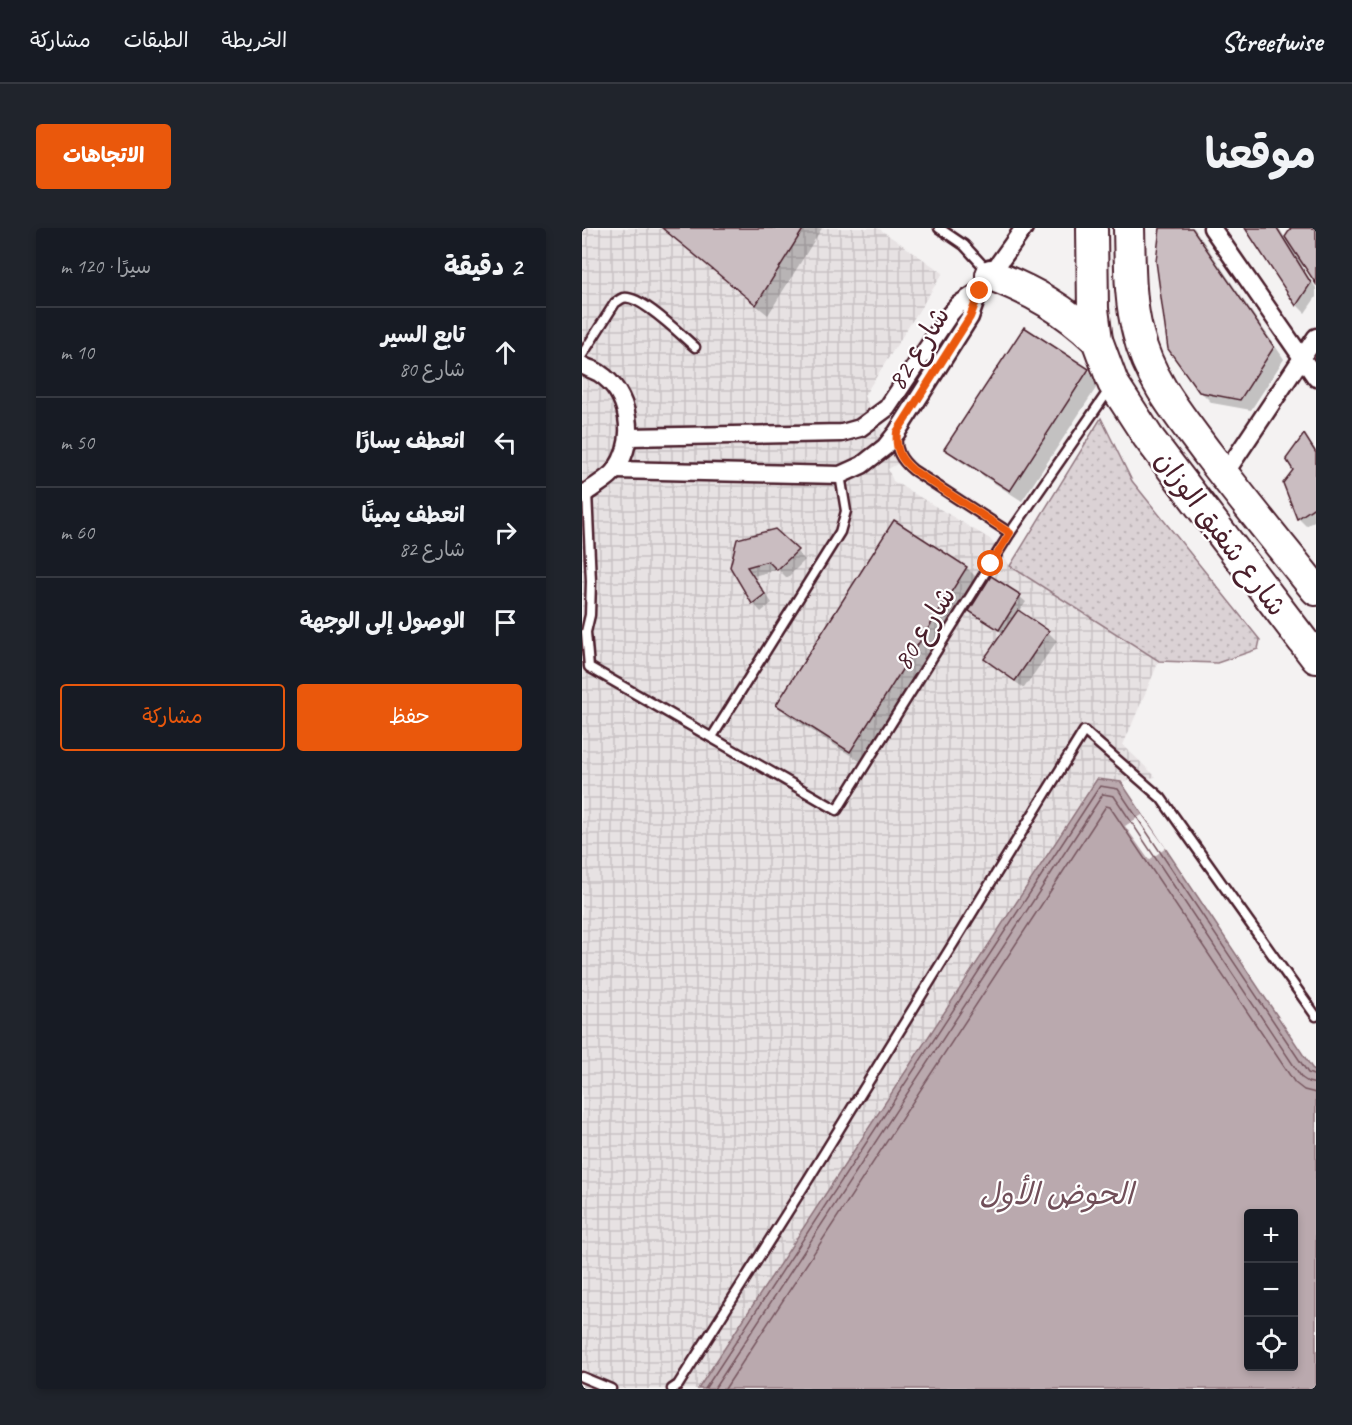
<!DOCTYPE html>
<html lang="ar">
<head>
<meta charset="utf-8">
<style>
	:root { --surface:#171b24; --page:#20242c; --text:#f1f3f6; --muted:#9ea1a6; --line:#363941; --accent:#ea580c }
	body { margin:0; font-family:Caveat,"Playpen Sans Arabic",sans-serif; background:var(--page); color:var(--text); direction:rtl }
	.controls { position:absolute; right:18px; bottom:18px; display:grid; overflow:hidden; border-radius:6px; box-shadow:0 3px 9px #0003 }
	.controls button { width:54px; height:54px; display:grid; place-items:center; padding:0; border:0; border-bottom:2px solid var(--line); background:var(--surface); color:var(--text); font:30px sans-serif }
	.stop { position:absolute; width:18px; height:18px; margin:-14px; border:4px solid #ea580c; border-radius:50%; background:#fff }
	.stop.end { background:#ea580c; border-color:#fff; box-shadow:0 2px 6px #0008 }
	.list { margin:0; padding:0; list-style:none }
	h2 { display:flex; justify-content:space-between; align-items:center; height:78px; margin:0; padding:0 24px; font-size:26px }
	h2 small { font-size:20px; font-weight:400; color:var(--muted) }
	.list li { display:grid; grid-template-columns:39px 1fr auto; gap:18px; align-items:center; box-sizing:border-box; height:90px; padding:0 24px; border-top:2px solid var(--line) }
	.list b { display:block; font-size:22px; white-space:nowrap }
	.list p { margin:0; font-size:20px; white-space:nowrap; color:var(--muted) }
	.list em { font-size:20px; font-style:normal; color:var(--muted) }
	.actions { display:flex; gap:12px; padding:18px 24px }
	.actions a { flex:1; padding:14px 0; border:2px solid var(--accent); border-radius:6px; text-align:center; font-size:21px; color:var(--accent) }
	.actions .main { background:var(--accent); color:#fff }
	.icon { flex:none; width:33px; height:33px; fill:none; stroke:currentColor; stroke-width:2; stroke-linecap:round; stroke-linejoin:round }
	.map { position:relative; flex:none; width:734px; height:1161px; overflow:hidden; direction:ltr; border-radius:6px }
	header { display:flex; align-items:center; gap:36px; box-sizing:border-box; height:84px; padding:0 30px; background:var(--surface); border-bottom:2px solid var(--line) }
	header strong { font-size:28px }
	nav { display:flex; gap:33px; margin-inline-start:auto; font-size:21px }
	.intro { display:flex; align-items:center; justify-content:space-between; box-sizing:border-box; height:144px; padding:0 36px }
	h1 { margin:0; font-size:42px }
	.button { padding:15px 27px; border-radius:6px; background:var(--accent); color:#fff; font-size:21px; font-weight:700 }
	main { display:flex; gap:36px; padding:0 36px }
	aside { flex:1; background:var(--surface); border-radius:6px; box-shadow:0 3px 9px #0003 }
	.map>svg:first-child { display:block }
</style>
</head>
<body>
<header>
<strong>Streetwise</strong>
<nav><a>الخريطة</a><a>الطبقات</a><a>مشاركة</a></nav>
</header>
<div class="intro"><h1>موقعنا</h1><a class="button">الاتجاهات</a></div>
<main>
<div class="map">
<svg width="734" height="1161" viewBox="0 0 734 1161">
	<defs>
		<pattern id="industrial-grid" width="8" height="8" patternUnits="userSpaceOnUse" patternTransform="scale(1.5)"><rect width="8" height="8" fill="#e7e2e3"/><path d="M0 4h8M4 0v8" fill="none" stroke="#c8c1c3"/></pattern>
		<pattern id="grass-dots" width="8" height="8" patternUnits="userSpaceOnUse" patternTransform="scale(1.5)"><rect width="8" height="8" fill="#dbd2d5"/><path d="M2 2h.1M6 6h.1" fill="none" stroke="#bdb4b7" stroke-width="1.8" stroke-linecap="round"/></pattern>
	</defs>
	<rect width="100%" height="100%" fill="#f4f2f2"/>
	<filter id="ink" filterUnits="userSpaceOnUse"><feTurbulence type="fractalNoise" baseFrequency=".0167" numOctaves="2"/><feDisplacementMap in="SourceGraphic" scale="12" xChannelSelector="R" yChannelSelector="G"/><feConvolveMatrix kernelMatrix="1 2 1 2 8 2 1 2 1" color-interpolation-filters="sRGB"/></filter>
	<g filter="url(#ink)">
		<polygon fill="url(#industrial-grid)" points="0,0 80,0 174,77 222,0 296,0 361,45 282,168 317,235 306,241 311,253 408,311 428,338 577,433 541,517 574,549 539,554 514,551 116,1161 0,1161"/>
		<polygon fill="url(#grass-dots)" stroke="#927880" stroke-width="1.5" points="519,190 550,253 678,412 676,421 635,435 577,433 428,338"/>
		<path fill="#baa9ae" stroke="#8d727a" stroke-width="1.5" fill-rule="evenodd" d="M515,551L539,554L734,846V1161H116ZM666,986H712V1138H666Z"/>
		<polygon fill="#f4f2f2" points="560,587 584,620 567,632 543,598"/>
		<g fill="#0003">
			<polygon points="80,0 240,0 186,87"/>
			<polygon points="579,0 612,0 702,131 669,182 630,175 618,163"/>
			<polygon points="665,0 697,0 703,10 711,0 734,0 734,53 723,36 720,38 734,60 734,69 723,85 715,77"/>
			<polygon points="442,101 507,143 518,154 440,273 375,231 364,220"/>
			<polygon points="722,208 734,222 734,292 724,298 716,290 713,242"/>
			<polygon points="312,294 385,340 396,351 279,534 207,488 196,477"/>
			<polygon points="193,302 223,332 205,350 196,341 172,348 190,375 179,384 171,375 150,339"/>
			<polygon points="410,351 438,369 444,374 437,384 466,404 475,413 442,460 412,439 404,431 422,406 389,383"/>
		</g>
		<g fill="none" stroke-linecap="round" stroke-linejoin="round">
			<g stroke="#77565f" stroke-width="1.5">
				<polyline points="123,1161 518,558 536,561 726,845 734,848"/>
				<polyline points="132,1161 521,566 532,568 720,850 726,854 734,856"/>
				<polyline points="143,1161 524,578 528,579 713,855 722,862 734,865"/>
			</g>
		</g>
		<g fill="#cabdc1" stroke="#4a1f2b" stroke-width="1.5">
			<polygon points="80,0 222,0 174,77"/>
			<polygon points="578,0 610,0 692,119 658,172 617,164 586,121 574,33"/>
			<polygon points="663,0 695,0 729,55 714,78"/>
			<polygon points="709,0 734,0 734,56 703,9"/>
			<polygon points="442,99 507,141 428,263 362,221"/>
			<polygon points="722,206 734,225 734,278 715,291 701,255 711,242 704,231"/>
			<polygon points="312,292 385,339 268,524 194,477"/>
			<polygon points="193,301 216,322 195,342 186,333 165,339 183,366 170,376 148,339 155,311"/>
			<polygon points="409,348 439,367 417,402 387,383"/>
			<polygon points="436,382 467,403 433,453 402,431"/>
		</g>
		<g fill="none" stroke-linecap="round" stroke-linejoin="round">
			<g stroke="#4a1f2b" stroke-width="13">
				<g id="lane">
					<polyline points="357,0 382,17 405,42"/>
					<path d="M0,127L33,75C36,73 38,71 41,70C57,65 100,108 113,119"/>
					<path d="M315,207C313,222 319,232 331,242L428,305"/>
					<polyline points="5,264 9,353 8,387 4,404 7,439 255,582 428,305 527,162"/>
					<polyline points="130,509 258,304 264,283 258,247"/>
					<polyline points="0,1149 29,1161"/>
					<polyline points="90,1161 96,1157 227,950 502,503 579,570 734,788"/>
				</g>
			</g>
			<g stroke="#4a1f2b" stroke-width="21">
				<g id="street">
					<polyline points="630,0 734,150"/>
					<path d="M0,137C5,140 12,142 17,145C48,165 55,211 34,241C28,250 14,257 5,264L0,265"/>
					<polyline points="47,209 260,205 278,200 305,180 368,86 376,77 397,63"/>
					<polyline points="33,242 258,247 280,237 303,219 315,204 388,89 397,63 442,0"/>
					<polyline points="642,247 734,109"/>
				</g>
			</g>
			<g stroke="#4a1f2b" stroke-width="34">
				<g id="highway">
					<polyline points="510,0 511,81 515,112 531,155 566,209 734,430"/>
					<path d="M547,0C548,35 547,71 556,105C567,152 598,188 626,226C661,272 698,317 734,362"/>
					<path d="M409,47C451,63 482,81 515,112"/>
				</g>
			</g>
			<use href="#lane" stroke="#fff" stroke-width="8"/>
			<use href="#street" stroke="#fff" stroke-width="16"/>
			<use href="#highway" stroke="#fff" stroke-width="30"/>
		</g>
	</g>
	<g fill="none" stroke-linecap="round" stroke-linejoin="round" filter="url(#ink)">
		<path stroke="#ea580c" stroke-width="8" d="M398,63L388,89L315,204C313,221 318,231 331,242L428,305L409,336"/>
	</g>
	<g text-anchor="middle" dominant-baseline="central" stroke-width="4.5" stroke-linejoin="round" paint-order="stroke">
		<g font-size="28" fill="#4a1f2b" stroke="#fff">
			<text transform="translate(336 120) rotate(-58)">شارع 82</text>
			<text transform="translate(639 305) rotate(53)">شارع شفيق الوزان</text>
			<text transform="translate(342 400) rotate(-58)">شارع 80</text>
		</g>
		<g font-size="30" font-style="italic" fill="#714f59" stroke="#fff">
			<text x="474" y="966">الحوض الأول</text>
		</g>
	</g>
</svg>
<div class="controls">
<button>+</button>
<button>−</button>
<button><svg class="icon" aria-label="locate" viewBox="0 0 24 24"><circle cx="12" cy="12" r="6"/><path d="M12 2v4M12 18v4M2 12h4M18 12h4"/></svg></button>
</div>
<div class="stop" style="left:409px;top:336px"></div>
<div class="stop end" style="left:398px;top:63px"></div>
</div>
<aside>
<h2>2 دقيقة<small>سيرًا · 120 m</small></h2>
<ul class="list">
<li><svg class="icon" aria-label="ahead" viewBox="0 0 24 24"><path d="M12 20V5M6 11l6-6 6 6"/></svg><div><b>تابع السير</b><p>شارع 80</p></div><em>10 m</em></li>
<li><svg class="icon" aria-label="left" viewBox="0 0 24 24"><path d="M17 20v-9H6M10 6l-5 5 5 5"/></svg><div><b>انعطف يسارًا</b></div><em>50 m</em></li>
<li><svg class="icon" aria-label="right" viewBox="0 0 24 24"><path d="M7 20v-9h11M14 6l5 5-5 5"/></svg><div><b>انعطف يمينًا</b><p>شارع 82</p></div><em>60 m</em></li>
<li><svg class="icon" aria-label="arrive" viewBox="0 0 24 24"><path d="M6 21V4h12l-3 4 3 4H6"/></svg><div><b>الوصول إلى الوجهة</b></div></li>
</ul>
<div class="actions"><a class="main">حفظ</a><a>مشاركة</a></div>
</aside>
</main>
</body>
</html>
